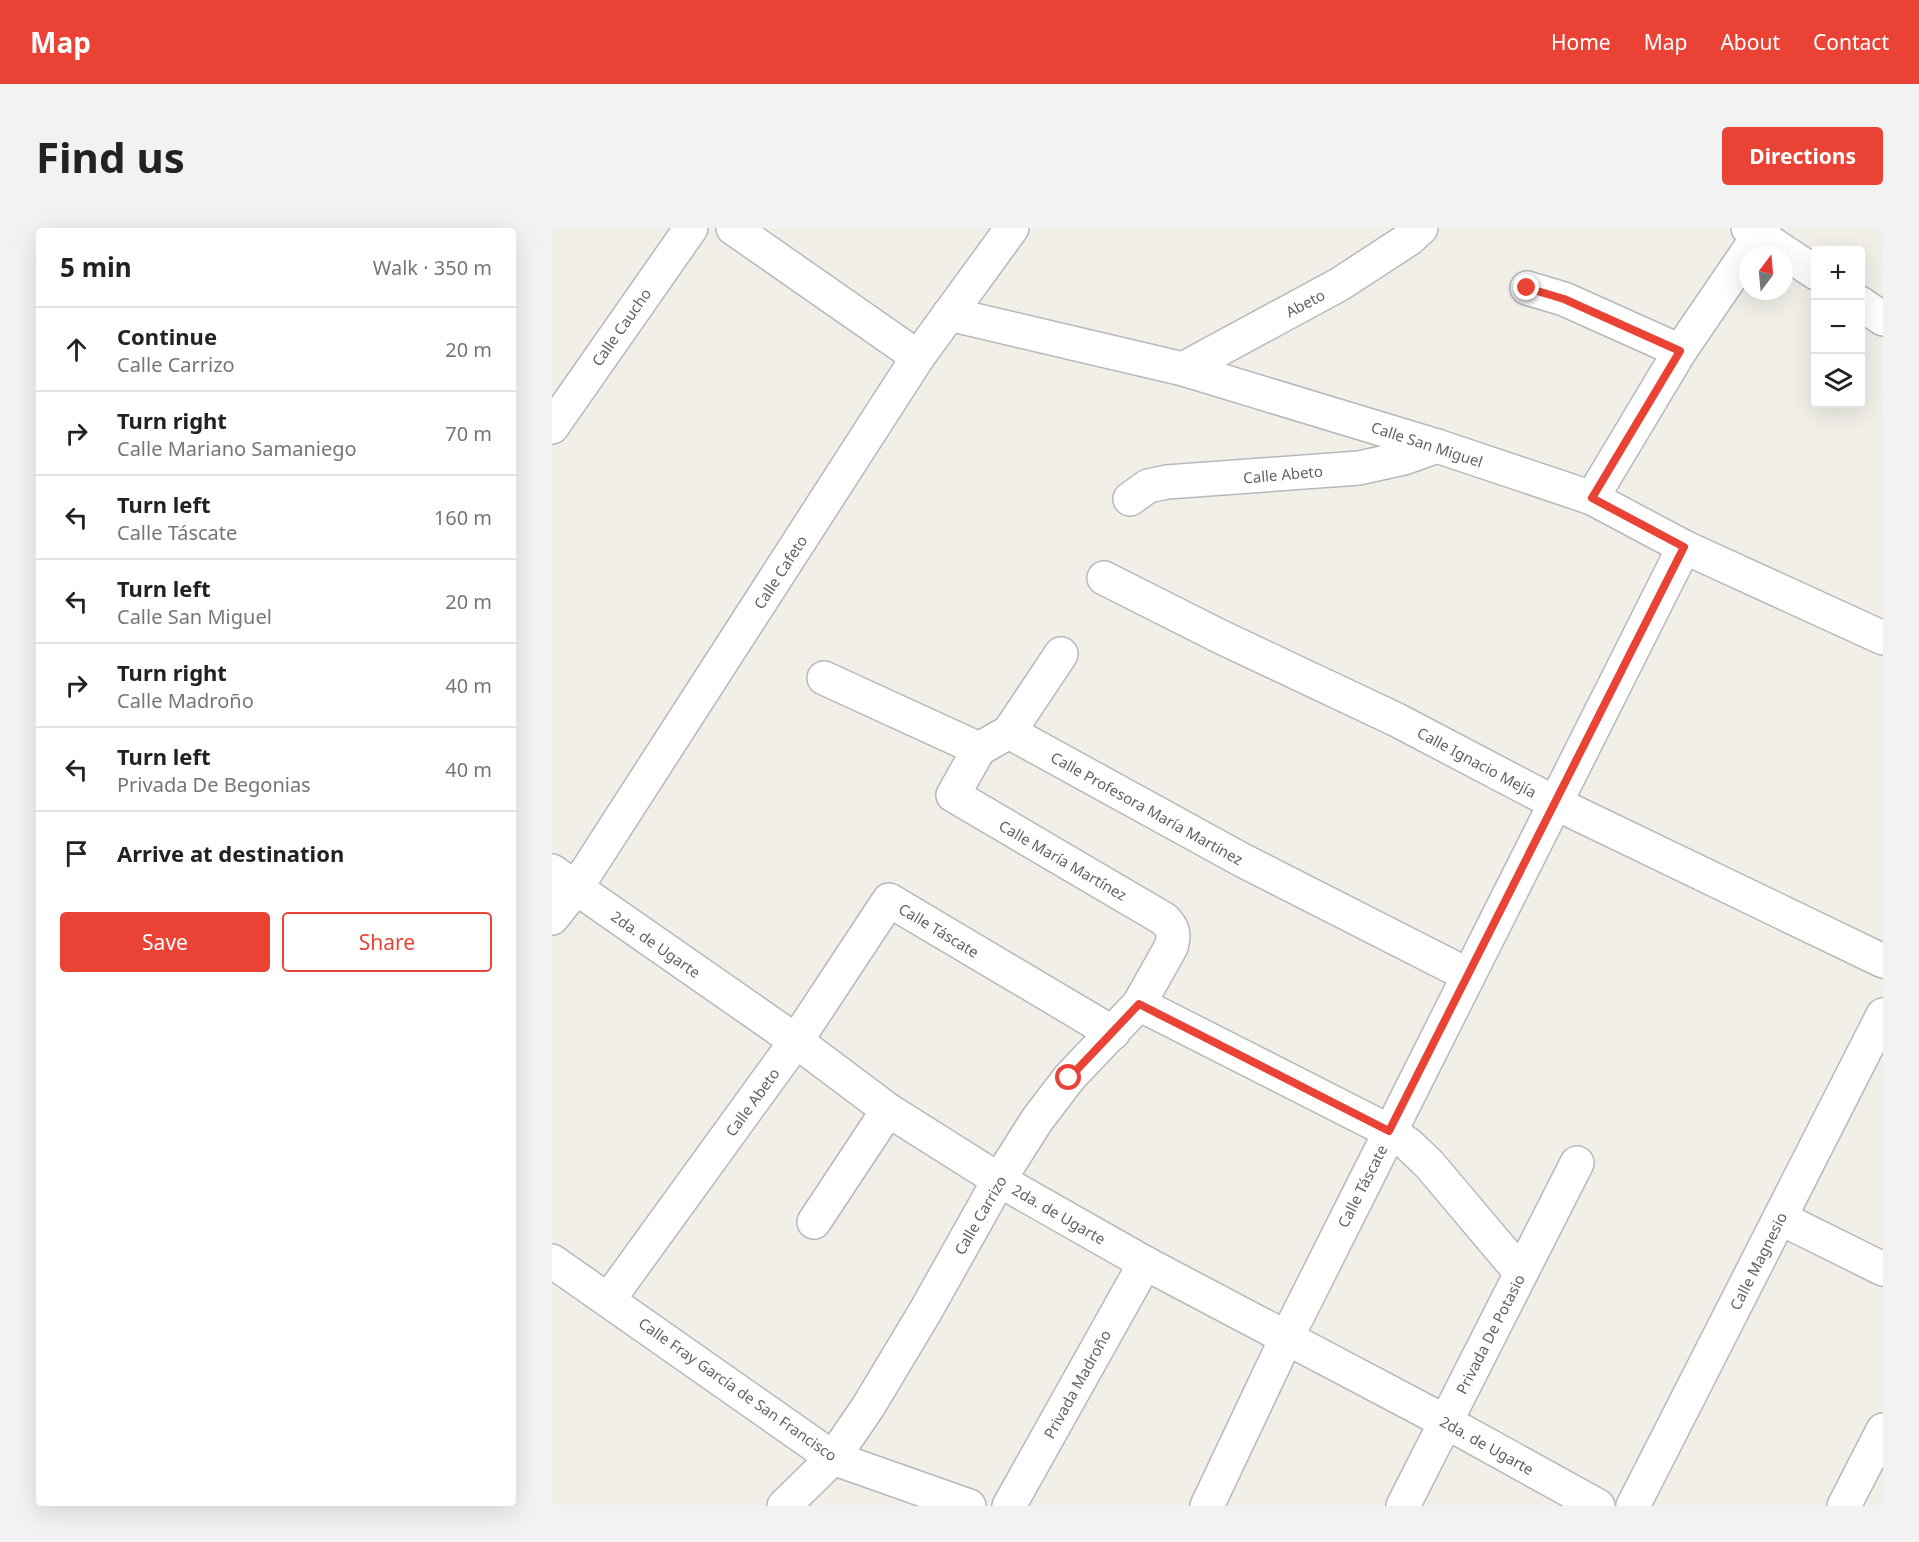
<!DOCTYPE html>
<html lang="en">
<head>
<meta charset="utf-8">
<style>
	:root { --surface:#fff; --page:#f2f2f2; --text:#222; --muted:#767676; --line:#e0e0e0; --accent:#ea4335 }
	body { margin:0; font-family:"Noto Sans",sans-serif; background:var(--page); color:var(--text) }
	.controls { position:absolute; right:18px; top:18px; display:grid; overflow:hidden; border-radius:6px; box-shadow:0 6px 24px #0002 }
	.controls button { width:54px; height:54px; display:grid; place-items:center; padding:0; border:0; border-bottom:2px solid var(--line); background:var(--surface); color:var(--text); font:30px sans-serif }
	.compass { position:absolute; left:1187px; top:18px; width:54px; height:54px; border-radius:50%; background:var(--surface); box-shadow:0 6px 24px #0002; rotate:16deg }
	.stop { position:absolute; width:18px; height:18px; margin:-14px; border:4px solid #ea4335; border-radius:50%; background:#fff }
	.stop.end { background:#ea4335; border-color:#fff; box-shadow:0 2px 6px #0008 }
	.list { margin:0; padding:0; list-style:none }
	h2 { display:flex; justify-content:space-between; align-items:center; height:78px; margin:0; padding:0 24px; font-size:26px }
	h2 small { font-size:20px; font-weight:400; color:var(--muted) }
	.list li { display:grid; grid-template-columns:39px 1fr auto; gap:18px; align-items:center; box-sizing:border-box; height:84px; padding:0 24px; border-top:2px solid var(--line) }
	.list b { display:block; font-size:22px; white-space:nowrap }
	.list p { margin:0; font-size:20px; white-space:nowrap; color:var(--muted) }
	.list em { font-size:20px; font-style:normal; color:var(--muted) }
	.actions { display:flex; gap:12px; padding:18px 24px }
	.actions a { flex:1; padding:14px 0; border:2px solid var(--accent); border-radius:6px; text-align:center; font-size:21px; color:var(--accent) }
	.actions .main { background:var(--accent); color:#fff }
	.icon { flex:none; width:33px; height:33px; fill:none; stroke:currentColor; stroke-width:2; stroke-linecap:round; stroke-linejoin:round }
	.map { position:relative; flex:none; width:1331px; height:1278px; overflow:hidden; border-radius:6px }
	header { display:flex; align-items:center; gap:36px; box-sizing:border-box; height:84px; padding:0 30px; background:var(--accent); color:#fff }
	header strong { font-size:28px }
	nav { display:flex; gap:33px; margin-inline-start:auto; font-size:21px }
	.intro { display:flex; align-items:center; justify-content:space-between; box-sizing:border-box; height:144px; padding:0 36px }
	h1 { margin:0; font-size:42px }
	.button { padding:15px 27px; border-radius:6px; background:var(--accent); color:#fff; font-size:21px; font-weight:700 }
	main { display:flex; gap:36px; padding:0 36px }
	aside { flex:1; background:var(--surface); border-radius:6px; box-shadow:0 6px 24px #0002 }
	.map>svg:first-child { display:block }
</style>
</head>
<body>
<header>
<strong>Map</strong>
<nav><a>Home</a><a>Map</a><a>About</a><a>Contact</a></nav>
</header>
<div class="intro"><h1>Find us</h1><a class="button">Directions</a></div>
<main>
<aside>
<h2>5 min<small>Walk · 350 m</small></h2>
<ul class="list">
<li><svg class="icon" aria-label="ahead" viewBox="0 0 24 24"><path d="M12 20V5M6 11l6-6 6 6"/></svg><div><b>Continue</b><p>Calle Carrizo</p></div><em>20 m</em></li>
<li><svg class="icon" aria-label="right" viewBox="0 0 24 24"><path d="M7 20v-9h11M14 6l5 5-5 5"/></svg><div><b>Turn right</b><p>Calle Mariano Samaniego</p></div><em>70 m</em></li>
<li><svg class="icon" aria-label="left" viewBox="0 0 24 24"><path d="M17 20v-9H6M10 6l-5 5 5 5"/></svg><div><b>Turn left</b><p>Calle Táscate</p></div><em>160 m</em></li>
<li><svg class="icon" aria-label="left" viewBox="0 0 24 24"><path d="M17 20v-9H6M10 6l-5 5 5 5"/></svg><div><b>Turn left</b><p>Calle San Miguel</p></div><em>20 m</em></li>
<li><svg class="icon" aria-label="right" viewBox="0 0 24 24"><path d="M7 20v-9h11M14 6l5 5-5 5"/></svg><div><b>Turn right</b><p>Calle Madroño</p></div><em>40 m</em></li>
<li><svg class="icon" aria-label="left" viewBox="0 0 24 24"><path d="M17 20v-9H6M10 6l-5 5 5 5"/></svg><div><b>Turn left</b><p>Privada De Begonias</p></div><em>40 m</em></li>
<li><svg class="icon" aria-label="arrive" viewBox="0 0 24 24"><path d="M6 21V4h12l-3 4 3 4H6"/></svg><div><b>Arrive at destination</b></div></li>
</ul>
<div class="actions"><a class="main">Save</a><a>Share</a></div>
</aside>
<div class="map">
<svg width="1331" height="1278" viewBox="0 0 1331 1278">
	<rect width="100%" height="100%" fill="#f1efe8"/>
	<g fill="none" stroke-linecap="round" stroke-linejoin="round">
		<g stroke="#b5b8bc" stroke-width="36">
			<g id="street">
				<polyline points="181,0 366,129"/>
				<polyline points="1196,0 1264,45"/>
				<polyline points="975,60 1012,71 1128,123"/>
				<polyline points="1308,75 1331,91"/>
				<polyline points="397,86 631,141 885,218 1040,270 1132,319 1331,410"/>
				<polyline points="631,141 788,56 857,11 869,0"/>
				<polyline points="0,199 139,0"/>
				<polyline points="1040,270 1128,123 1212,0"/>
				<polyline points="578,271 596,258 615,254 807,240 852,230 885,218"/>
				<polyline points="552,350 669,409 845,492 1003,575 1331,733"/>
				<polyline points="272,450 427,521"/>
				<polyline points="457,504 509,426"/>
				<polyline points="427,521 457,504 690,632 916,747"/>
				<polyline points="0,643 244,813 336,882 447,952 593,1035 894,1194 1046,1278"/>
				<polyline points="0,690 24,660 366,129 460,0"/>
				<polyline points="587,776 837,903 856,916 877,936 969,1045"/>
				<polyline points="1228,990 1331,1041"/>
				<polyline points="262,994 336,882"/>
				<polyline points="0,1033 281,1230 417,1278"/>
				<polyline points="57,1071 244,813 337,672 561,805"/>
				<path d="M232,1278L281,1230L316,1179L373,1084L447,952L485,892L517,850L587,776L619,719C623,706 621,700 612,691L401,567L427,521"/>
				<polyline points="457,1278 593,1035"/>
				<polyline points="655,1278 735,1109 1132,319"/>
				<polyline points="851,1278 1025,935"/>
				<polyline points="1292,1278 1331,1202"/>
			</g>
		</g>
		<g stroke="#b6babf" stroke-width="36">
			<polyline id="secondary" points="1081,1278 1331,787"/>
		</g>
		<use href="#street" stroke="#fff" stroke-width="33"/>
		<use href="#secondary" stroke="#fff" stroke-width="33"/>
	</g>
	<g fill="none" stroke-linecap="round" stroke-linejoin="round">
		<polyline stroke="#ea4335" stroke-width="8" points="517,850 587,776 837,903 1132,319 1040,270 1128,123 1012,71 975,60"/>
	</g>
	<g text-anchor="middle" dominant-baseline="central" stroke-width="4.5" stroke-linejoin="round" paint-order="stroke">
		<g font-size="15" fill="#5f6368" stroke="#fff">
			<text transform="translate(753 75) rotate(-28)">Abeto</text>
			<text transform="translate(69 99) rotate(-55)">Calle Caucho</text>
			<text transform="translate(875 216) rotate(18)">Calle San Miguel</text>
			<text transform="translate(731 246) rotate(-5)">Calle Abeto</text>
			<text transform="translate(228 344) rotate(-57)">Calle Cafeto</text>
			<text transform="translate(925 534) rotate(28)">Calle Ignacio Mejía</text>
			<text transform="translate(595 580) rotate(29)">Calle Profesora María Martínez</text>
			<text transform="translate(511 632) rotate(30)">Calle María Martínez</text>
			<text transform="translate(387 702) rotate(31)">Calle Táscate</text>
			<text transform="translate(104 716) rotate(35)">2da. de Ugarte</text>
			<text transform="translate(200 874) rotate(-54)">Calle Abeto</text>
			<text transform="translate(810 958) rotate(-63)">Calle Táscate</text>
			<text transform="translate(507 986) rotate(30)">2da. de Ugarte</text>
			<text transform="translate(428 987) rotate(-60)">Calle Carrizo</text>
			<text transform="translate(1206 1033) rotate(-63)">Calle Magnesio</text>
			<text transform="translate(938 1106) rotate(-63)">Privada De Potasio</text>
			<text transform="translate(525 1156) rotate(-61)">Privada Madroño</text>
			<text transform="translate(186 1161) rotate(35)">Calle Fray García de San Francisco</text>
			<text transform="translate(935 1217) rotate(29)">2da. de Ugarte</text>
		</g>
	</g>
</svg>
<div class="controls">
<button>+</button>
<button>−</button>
<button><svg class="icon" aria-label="layers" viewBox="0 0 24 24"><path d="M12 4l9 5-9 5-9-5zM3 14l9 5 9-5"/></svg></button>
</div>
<svg class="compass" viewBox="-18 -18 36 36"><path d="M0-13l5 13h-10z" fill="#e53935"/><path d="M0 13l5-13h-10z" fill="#767676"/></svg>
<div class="stop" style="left:517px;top:850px"></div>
<div class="stop end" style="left:975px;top:60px"></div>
</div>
</main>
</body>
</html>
